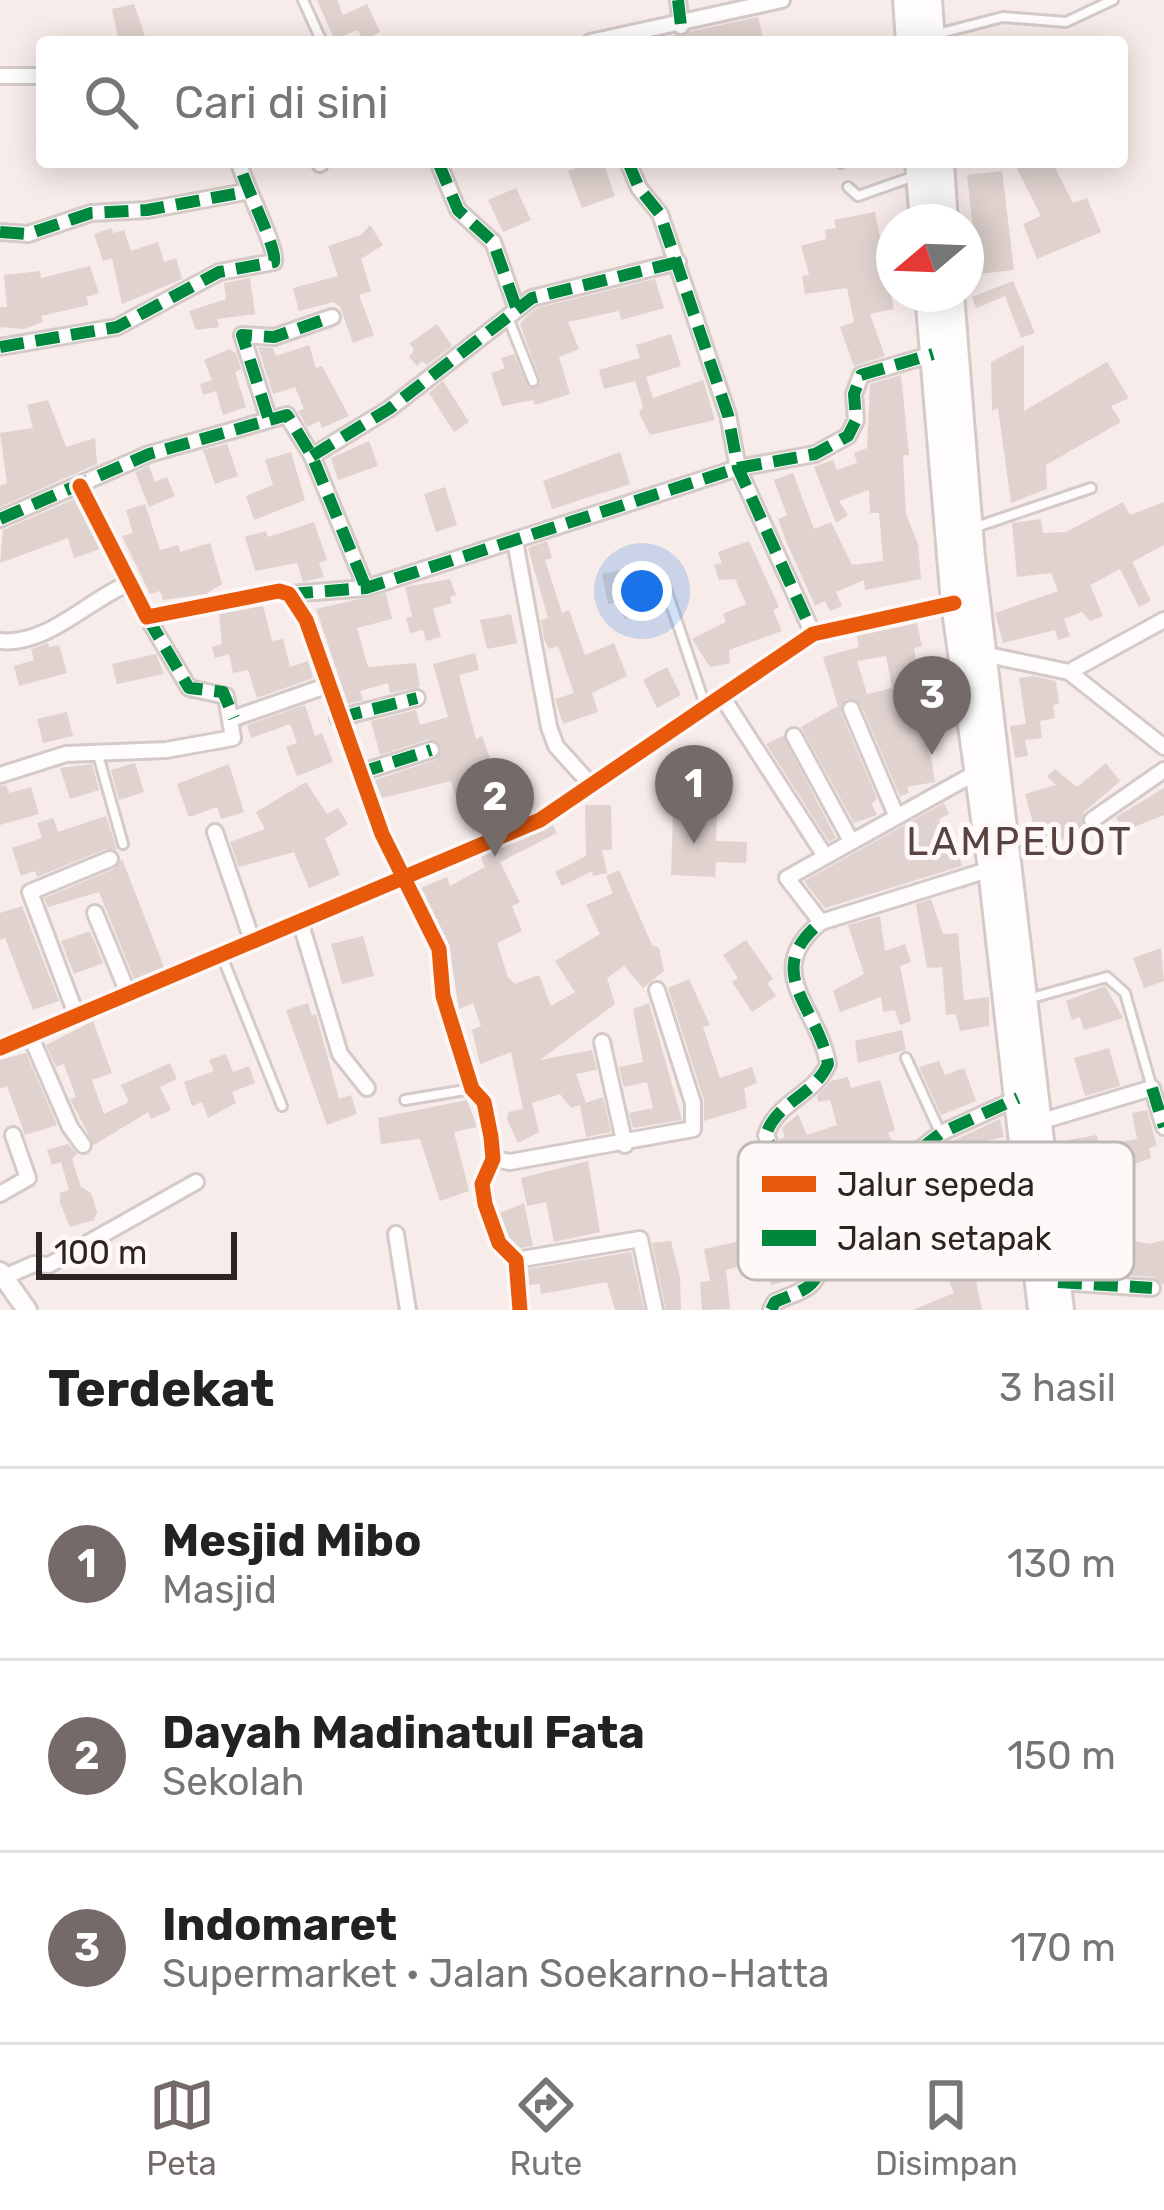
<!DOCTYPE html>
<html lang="id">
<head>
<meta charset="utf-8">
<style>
	:root { --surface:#fff; --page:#f6f6f6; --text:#222; --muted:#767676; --line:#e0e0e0; --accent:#746a68 }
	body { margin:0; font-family:Rubik,sans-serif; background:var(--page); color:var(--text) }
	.compass { position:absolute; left:876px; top:204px; width:108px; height:108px; border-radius:50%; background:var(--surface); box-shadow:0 6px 30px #0003; rotate:251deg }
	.scale { position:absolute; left:36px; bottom:30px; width:201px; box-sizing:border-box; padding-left:12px; border:6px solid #2d2422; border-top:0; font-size:33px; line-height:42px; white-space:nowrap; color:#2d2422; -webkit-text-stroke:9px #fef9f8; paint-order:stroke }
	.you { position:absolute; left:642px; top:591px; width:42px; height:42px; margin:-30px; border:9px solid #fff; border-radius:50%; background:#1a73e8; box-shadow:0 0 0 18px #1a73e833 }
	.badge { display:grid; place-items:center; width:78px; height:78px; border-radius:50%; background:var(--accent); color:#fff; font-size:39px; font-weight:700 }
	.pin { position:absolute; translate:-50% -99px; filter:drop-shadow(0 3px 6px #0008) }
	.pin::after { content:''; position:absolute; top:63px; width:42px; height:36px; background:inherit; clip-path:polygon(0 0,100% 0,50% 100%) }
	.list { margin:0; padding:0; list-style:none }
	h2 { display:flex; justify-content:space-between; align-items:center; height:156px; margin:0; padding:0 48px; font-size:51px }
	h2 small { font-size:39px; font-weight:400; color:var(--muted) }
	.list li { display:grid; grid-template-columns:78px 1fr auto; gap:36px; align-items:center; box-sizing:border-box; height:192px; padding:0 48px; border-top:3px solid var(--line) }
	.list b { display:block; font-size:45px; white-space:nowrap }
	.list p { margin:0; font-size:39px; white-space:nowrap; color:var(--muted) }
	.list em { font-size:39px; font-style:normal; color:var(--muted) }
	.icon { flex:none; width:66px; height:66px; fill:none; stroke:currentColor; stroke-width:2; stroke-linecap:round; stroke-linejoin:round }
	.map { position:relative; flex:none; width:1164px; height:1310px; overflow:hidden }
	.search { position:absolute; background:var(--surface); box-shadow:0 6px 30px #0003; left:36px; right:36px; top:36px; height:132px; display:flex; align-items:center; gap:30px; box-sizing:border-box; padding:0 42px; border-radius:12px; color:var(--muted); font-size:45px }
	.sheet { height:732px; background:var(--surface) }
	nav { display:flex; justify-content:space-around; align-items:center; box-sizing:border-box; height:168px; border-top:3px solid var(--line); background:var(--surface); font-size:33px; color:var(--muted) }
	nav a { display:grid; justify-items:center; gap:6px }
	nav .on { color:var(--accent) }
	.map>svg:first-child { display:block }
</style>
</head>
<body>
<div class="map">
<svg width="1164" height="1310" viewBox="0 0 1164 1310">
	<rect width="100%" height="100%" fill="#f7ece9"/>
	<g fill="#dfd2cf" fill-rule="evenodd">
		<polygon points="317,0 337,0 343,15 367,4 380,32 363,41 358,30 334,39"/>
		<polygon points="134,4 147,42 119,42 112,9"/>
		<polygon points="758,17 764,42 675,42 674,35"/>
		<polygon points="593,162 603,162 615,196 582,208 568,171"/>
		<polygon points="1025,162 1052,162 1073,203 1087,198 1101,232 1037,259 1023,224 1041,216 1016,167"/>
		<polygon points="1002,171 1014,270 978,274 967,175"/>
		<polygon points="516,188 531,220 503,232 488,200"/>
		<polygon points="875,212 894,309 870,314 885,356 854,366 840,327 854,322 847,288 805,294 802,276 809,275 801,246 826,239 825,230 836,228 834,220"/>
		<polygon points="370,225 383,245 361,259 371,291 359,295 374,335 353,343 340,307 334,302 299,311 293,288 338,276 328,246 361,235"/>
		<polygon points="111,228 113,233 124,230 131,251 158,242 164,262 176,258 182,279 122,304 112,258 103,261 94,234"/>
		<polygon points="90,266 99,293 86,297 89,305 41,316 43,322 24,329 0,327 0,307 7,307 4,275 40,271 41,278"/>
		<polygon points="250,278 255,314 217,319 219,327 196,330 189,311 226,299 224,283"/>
		<polygon points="655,279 664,308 621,320 619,311 568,322 579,349 559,357 570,394 535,405 533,400 502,406 491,373 505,368 501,358 514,354 529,388 541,383 520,324 526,317 537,308"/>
		<polygon points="1013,281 1035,333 1021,338 1005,296 976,308 972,297"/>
		<polygon points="437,324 452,346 427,365 422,361 417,366 409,357 414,350 410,343"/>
		<polygon points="671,334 681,366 646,377 653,398 703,380 715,420 650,435 639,413 643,406 635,381 604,389 599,370 640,358 636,345"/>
		<polygon points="309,345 316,368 322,366 349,416 322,428 320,421 307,427 298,411 304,409 295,387 273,394 258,347 273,348 276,356"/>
		<polygon points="1024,345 1024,411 1107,362 1129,398 1111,406 1121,422 1046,465 1047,489 1011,503 998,408 992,411 991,362"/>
		<polygon points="229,349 236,353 241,369 235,372 246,407 223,415 216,391 203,395 200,384 212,380 204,360"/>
		<polygon points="901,375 909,455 903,455 906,514 918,544 921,579 865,590 864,580 836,592 842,606 830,611 825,601 815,606 786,541 778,519 787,515 774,480 793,473 814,529 831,522 852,565 883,561 879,513 870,513 869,490 839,501 848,515 836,523 814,467 833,460 837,470 857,463 854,453 867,448 870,384"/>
		<polygon points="443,381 469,422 454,432 429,393"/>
		<polygon points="48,400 66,447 95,438 97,464 0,507 0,486 7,483 0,433 33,428 27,405"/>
		<polygon points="369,441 378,466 338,480 331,458"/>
		<polygon points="227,444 238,476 215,484 203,450"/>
		<polygon points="291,452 305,500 254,520 246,496 273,485 265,460"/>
		<polygon points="620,452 630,484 552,509 543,481"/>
		<polygon points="149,466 155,482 167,477 175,496 149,507 135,472"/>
		<polygon points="445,487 457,525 436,532 424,494"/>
		<polygon points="74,499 100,549 74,558 68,538 0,563 3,530"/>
		<polygon points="1123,502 1130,515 1164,502 1164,545 1132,562 1151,601 1139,607 1120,569 1090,585 1103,616 1090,621 1082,612 1064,619 1070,636 1058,640 1055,630 1003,643 995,613 1058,591 1051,573 1017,577 1012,523 1041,519 1043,533 1066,532"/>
		<polygon points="145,504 160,550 178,545 180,552 210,543 222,584 206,594 163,600 160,591 150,594 122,536 133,533 126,510"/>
		<polygon points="314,522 327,560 319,563 324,577 303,582 297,563 255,571 245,537 266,531 268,537"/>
		<polygon points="547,541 552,558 545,560 562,613 569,610 585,655 614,643 627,676 592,693 598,712 563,724 555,699 574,693 558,646 549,649 544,639 541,620 548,618 528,548"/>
		<polygon points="749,541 779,607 773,610 782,631 729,650 730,663 710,667 692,639 726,622 723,614 746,604 735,579 719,580 714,565 722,563 718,552"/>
		<polygon points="646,564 657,611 624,619 619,602 608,604 602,574"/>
		<polygon points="450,579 456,595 450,597 452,603 433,609 441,637 426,641 423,630 410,633 406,618 412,616 405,587"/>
		<polygon points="386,593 392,619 357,628 368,667 416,663 420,687 390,693 388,683 360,691 363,700 348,704 316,609"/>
		<polygon points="263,606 272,641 283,639 290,667 308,661 313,678 257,698 248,670 233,673 229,654 215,658 212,647 222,644 219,614"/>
		<polygon points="511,614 517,643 487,649 480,620"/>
		<path d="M917,623L922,646L914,648L923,706L937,704L939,721L926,724L935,782L907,787L909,793L900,796L861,705L846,699L841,713L877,798L872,804L877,815L854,823L801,727L838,706L823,657L859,647L857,636ZM886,656L892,688L867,694L857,661Z"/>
		<polygon points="48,643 49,647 59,645 67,673 19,686 14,666 34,660 31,649"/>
		<polygon points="475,653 479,670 459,675 476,739 482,736 491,761 475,767 483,791 457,800 451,781 382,798 375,780 435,760 442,748 429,739 380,755 371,721 416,710 420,725 448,717 433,664"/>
		<polygon points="156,654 164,674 117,684 112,664"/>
		<polygon points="667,667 681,695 657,708 643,680"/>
		<polygon points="1033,676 1056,681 1059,704 1053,705 1055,718 1040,721 1042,738 1025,740 1028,756 1015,758 1010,726 1026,724 1019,678"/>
		<polygon points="305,705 315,736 322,733 333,762 297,776 286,747 297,743 290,724 251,738 247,725"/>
		<polygon points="67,712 73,736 43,743 37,719"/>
		<polygon points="783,736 836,838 829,842 766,744"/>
		<polygon points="135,763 144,792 119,800 111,770"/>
		<polygon points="1106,763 1120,781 1083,813 1084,828 1027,858 1022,844 1037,837 1025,794 1056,785 1047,776 1055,769 1077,787"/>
		<polygon points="92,764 99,790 70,799 60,768"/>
		<polygon points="229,764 244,812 221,819 217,807 189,817 177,784"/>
		<polygon points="306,782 327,814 338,808 348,824 325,838 340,875 309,888 294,852 239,867 230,842 265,829 256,812"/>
		<polygon points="6,785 9,793 31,787 39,814 0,825 0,786"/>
		<polygon points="1164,788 1164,815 1124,831 1116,817"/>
		<polygon points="944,803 949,814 939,819 952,858 959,856 962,866 825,908 804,881"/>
		<polygon points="585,805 611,805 612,850 602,850 607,873 593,876 592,871 562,886 555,872 586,856"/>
		<polygon points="673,812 717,814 716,841 747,842 746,863 716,862 715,877 671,875"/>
		<polygon points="106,816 117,850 106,849 37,877 35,871 21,876 12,848 42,838 37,823 53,818 58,832"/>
		<polygon points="553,825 557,833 500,862 520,902 512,906 522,931 497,943 508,977 515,984 539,975 551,1006 575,992 555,961 600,934 586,905 613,893 606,876 619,870 652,945 659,948 664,971 643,988 624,966 607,978 615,1004 540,1060 592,1050 597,1070 576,1074 586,1103 571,1108 560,1094 532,1103 539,1132 518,1143 507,1120 508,1112 523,1109 511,1052 480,1064 472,1030 481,1026 473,1003 459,1009 449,945 421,888 447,877 450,886 485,867 481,857"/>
		<polygon points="122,859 164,967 134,979 99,892 48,907 44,898 114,869"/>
		<polygon points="931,899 943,934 958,933 964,1000 989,997 989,1026 960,1031 956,1014 946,1015 942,967 927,968 916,904"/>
		<polygon points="22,906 59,1001 33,1010 5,938 0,940 0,913"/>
		<polygon points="880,916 885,951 905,944 911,962 900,966 911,1021 900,1025 895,1010 883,1012 881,997 840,1012 833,991 864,974 848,925"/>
		<polygon points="90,931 103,963 74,974 61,941"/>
		<polygon points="363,936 374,976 342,984 331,944"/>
		<polygon points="746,940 773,979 767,983 776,996 752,1012 732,982 738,978 723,955"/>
		<polygon points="1161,948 1164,981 1144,988 1133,958"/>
		<polygon points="689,979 710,1025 703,1027 720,1078 752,1067 757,1083 744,1088 747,1108 704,1121 704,1100 668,988"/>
		<polygon points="1105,986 1123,1018 1084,1030 1080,1017 1072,1020 1066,1001"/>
		<polygon points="308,1003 312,1016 316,1014 339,1099 351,1095 357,1114 327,1125 286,1010"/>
		<polygon points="649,1003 682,1120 633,1128 629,1113 653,1108 647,1082 624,1087 619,1067 643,1062 633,1009"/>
		<polygon points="93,1021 112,1073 92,1080 104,1114 129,1102 121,1085 170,1063 177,1079 160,1087 171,1110 151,1119 148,1112 94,1145 70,1099 76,1097 64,1064 56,1067 46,1045"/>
		<polygon points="902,1030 906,1050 858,1063 855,1041"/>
		<polygon points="1109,1048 1120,1086 1085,1096 1074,1058"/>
		<polygon points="26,1053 57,1125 25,1135 7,1086 0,1089 0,1060"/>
		<polygon points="226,1054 233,1072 249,1066 255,1083 232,1092 236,1103 208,1118 202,1102 192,1106 184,1082 214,1071 209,1060"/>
		<polygon points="939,1061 945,1075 964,1068 976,1101 941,1115 919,1067"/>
		<polygon points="848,1077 851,1088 880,1080 895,1130 888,1133 897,1149 834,1185 840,1197 814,1217 780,1139 785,1137 782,1128 798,1114 807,1135 837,1125 830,1100 818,1102 817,1096 831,1081"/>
		<polygon points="603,1097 611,1132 586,1137 580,1105"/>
		<polygon points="467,1100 477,1127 454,1132 469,1191 440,1201 420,1139 381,1144 378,1118"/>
		<polygon points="1147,1110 1157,1146 1149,1148 1151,1158 1102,1175 1104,1200 1096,1201 1100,1235 1150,1244 1164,1240 1164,1285 1153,1277 1090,1273 1087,1254 1079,1255 1077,1233 1070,1234 1062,1181 1075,1178 1068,1140 1097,1135 1099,1145 1137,1139 1132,1113"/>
		<polygon points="1000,1119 1004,1137 975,1143 984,1177 952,1189 962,1215 936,1225 917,1176 939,1168 933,1154 944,1145"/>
		<polygon points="68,1144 77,1154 72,1159 81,1187 91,1193 97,1212 94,1220 70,1227 60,1203 60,1193 69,1190 61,1162 52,1165 47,1150"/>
		<polygon points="588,1161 600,1232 554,1242 546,1202 527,1206 521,1178"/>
		<polygon points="991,1199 998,1227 1006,1224 1012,1241 1004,1244 1012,1270 976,1281 982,1310 913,1310 954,1293 941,1261 961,1254 964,1261 983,1256 975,1203"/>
		<polygon points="524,1203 533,1246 520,1248 509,1237 500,1213"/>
		<polygon points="795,1229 807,1269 782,1274 784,1282 771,1285 765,1259 726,1270 730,1309 702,1310 700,1282 710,1281 704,1249"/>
		<polygon points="671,1241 680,1278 681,1310 666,1310 652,1243"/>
		<polygon points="631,1252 644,1310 615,1310 607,1282 541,1294 540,1284 529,1285 528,1269"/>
	</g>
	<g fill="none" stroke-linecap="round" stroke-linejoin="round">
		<g stroke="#d4cac8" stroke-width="14">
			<g id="service">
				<polyline points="303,0 322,42"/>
				<polyline points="933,35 1003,17 1066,22 1113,0"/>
				<polyline points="841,162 841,163"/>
				<polyline points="848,187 858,196 912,177"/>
				<polyline points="509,320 533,381"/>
				<polyline points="976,527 1091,488"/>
				<polyline points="664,583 705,705"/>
				<polyline points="98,755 123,844"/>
				<polyline points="221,954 282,1106"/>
				<polyline points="1028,999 1107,977 1125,993 1152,1088"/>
				<polyline points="906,1058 940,1132"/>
				<polyline points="405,1100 471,1089"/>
			</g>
		</g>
		<g stroke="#d4cac8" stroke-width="20">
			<g id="minor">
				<polyline points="678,0 681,26"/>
				<polyline points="590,42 782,0"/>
				<polyline points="0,76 42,76"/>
				<polyline points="319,162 320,164"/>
				<polyline points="438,162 458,210 493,242 516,307"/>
				<polyline points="628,162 639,188 660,214 728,415 738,468 813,634"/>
				<polyline points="0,232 28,234 91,213 147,210 245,192"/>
				<path d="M0,347L117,327L219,272L274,262C278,249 244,185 239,162"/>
				<polyline points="268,417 242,335 274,337 332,317"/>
				<polyline points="312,456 389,409 532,298 678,262"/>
				<polyline points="80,486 147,617 279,591 289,594 306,620 382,834 439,949 443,996 472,1089 484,1102 491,1137 493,1159 482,1184 485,1204 499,1243 516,1260 520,1310"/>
				<polyline points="0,519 149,454 287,415 312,456 366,588"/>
				<polyline points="515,541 549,727 556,746 592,786"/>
				<polyline points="289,594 366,588 738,468 815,454 848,436 856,420 854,394 861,375 933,354"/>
				<path d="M0,641C46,646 86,602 127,584"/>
				<polyline points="983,654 1069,672 1164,620"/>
				<polyline points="1069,672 1164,747"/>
				<polyline points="721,695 825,856"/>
				<polyline points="851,709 896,815"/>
				<polyline points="234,718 326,686"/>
				<polyline points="338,718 417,698"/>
				<polyline points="794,736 851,841"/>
				<polyline points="979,771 787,878 821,922 991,869"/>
				<polyline points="359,773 431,750"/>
				<polyline points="0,775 66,754 166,750 233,738 226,696 189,688 147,617"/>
				<polyline points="1092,820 1164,770"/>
				<polyline points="215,832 252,940"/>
				<polyline points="95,913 128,993"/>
				<polyline points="300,921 340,1054 367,1088"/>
				<polyline points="76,1014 30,892 110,859"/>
				<polyline points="30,1035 70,1127 83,1145"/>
				<polyline points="602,1042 625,1145"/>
				<polyline points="0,1048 540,820 813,634 954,603"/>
				<polyline points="1039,1122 1152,1088 1164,1127"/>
				<polyline points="493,1159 510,1162 693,1129 693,1103 657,990"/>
				<polyline points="0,1194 28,1178 13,1135"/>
				<polyline points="396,1234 408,1310"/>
				<polyline points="807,1237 941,1133 1018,1098"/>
				<polyline points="516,1260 640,1239 655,1310"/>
				<polyline points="4,1277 34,1264 49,1265 196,1182"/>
				<polyline points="1058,1282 1152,1288"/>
				<path d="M771,1310L775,1302C802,1290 825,1288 817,1252L766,1135C776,1102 815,1095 828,1064C818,1006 760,972 821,922"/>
			</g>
		</g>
		<g stroke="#d4cac8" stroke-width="24">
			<polyline id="tertiary" points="0,1272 27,1310"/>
		</g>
		<g stroke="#d4cac8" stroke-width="30">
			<g id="trunk">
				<polyline points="906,0 909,42"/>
				<polyline points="929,0 932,42"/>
				<polyline points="918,162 923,222"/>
				<polyline points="941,162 945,222"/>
				<polyline points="928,294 954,603 991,869 1041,1310"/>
				<polyline points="951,294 972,558 1061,1310"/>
			</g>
		</g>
		<use href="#service" stroke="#fefcfc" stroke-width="8"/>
		<use href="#minor" stroke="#fefcfc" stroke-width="14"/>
		<use href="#tertiary" stroke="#fefcfc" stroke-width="18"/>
		<use href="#trunk" stroke="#fefcfc" stroke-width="24"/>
		<g stroke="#00873e" stroke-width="12" stroke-dasharray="24 12" stroke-linecap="butt">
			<polyline points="678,0 681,26"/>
			<polyline points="319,162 320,164"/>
			<polyline points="438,162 458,210 493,242 516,307"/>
			<polyline points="628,162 639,188 660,214 728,415 738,468 813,634"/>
			<polyline points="0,232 28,234 91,213 147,210 245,192"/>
			<path d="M0,347L117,327L219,272L274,262C278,249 244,185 239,162"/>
			<polyline points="268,417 242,335 274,337 332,317"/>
			<polyline points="312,456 389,409 532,298 678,262"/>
			<polyline points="0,519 149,454 287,415 312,456 366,588"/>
			<polyline points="289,594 366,588 738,468 815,454 848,436 856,420 854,394 861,375 933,354"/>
			<polyline points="147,617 189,688 223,692 234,718"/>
			<polyline points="338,718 417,698"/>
			<polyline points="359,773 431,750"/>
			<polyline points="1152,1088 1164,1127"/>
			<polyline points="807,1237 941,1133 1018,1098"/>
			<polyline points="1058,1282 1152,1288"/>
			<path d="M771,1310L775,1302C802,1290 825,1288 817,1252L766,1135C776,1102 815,1095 828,1064C818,1006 760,972 821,922"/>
		</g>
		<g stroke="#fef9f8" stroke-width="22">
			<g id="cycleway">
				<polyline points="80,486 147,617 279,591 289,594 306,620 382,834 439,949 443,996 472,1089 484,1102 491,1137 493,1159 482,1184 485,1204 499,1243 516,1260 520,1310"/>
				<polyline points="0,1048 540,820 813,634 954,603"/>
			</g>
		</g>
		<use href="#cycleway" stroke="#e8590c" stroke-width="15"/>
	</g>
	<g text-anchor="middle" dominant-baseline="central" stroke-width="10" stroke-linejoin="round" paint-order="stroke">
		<g font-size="39" letter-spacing="3" fill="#58433e" stroke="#fef9f8">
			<text x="1020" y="842">LAMPEUOT</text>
		</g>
	</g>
	<rect x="738" y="1142" width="396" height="138" rx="18" fill="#fef9f8" stroke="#bfb9b8" stroke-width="3"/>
	<rect x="762" y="1176" width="54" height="16" fill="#e8590c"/>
	<rect x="762" y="1230" width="54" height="16" fill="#00873e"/>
	<g font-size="33" fill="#2d2422">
		<text x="837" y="1196">Jalur sepeda</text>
		<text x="837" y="1250">Jalan setapak</text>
	</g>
</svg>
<svg class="compass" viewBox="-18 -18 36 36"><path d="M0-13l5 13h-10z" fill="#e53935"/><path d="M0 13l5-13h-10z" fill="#767676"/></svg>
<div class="scale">100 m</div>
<div class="you"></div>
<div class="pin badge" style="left:694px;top:844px">1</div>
<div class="pin badge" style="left:495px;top:857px">2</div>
<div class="pin badge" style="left:932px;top:755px">3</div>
<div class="search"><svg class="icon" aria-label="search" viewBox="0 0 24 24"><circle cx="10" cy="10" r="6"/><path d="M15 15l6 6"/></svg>Cari di sini</div>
</div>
<section class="sheet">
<h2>Terdekat<small>3 hasil</small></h2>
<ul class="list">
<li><span class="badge">1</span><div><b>Mesjid Mibo</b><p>Masjid</p></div><em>130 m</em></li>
<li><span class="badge">2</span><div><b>Dayah Madinatul Fata</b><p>Sekolah</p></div><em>150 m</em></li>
<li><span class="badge">3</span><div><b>Indomaret</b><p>Supermarket · Jalan Soekarno-Hatta</p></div><em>170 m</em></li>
</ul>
</section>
<nav>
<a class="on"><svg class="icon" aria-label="map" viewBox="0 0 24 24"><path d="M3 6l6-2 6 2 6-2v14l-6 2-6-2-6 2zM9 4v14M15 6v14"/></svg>Peta</a>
<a><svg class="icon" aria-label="directions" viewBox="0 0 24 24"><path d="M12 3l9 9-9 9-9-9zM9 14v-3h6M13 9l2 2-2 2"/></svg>Rute</a>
<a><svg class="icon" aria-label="saved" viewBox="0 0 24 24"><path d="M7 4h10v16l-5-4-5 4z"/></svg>Disimpan</a>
</nav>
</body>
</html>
